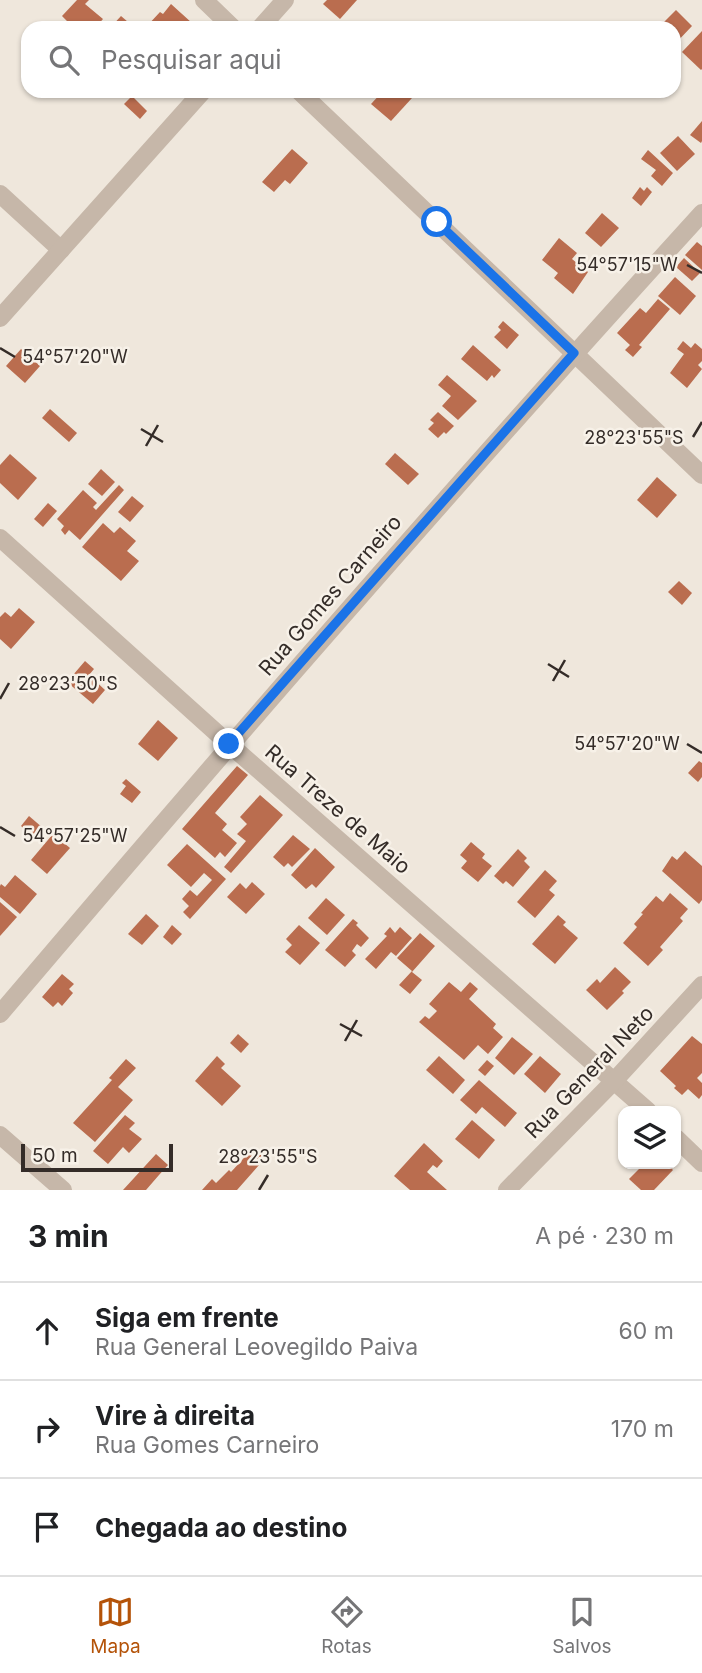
<!DOCTYPE html>
<html lang="pt">
<head>
<meta charset="utf-8">
<style>
	:root { --surface:#fff; --page:#f6f6f6; --text:#202124; --muted:#757577; --line:#e0e0e0; --accent:#b45309 }
	body { margin:0; font-family:Inter,sans-serif; background:var(--page); color:var(--text) }
	.controls { position:absolute; right:21px; bottom:21px; display:grid; overflow:hidden; border-radius:14px; box-shadow:0 2px 5px #0004 }
	.controls button { width:63px; height:63px; display:grid; place-items:center; padding:0; border:0; border-bottom:2px solid var(--line); background:var(--surface); color:var(--text); font:35px sans-serif }
	.scale { position:absolute; left:21px; bottom:18px; width:152px; box-sizing:border-box; padding-left:7px; border:4px solid #342c28; border-top:0; font-size:19px; line-height:24px; white-space:nowrap; color:#342c28; -webkit-text-stroke:5px #f7f1e8; paint-order:stroke }
	.stop { position:absolute; width:21px; height:21px; margin:-16px; border:5px solid #1a73e8; border-radius:50%; background:#fff }
	.stop.end { background:#1a73e8; border-color:#fff; box-shadow:0 2px 7px #0008 }
	.list { margin:0; padding:0; list-style:none }
	h2 { display:flex; justify-content:space-between; align-items:center; height:91px; margin:0; padding:0 28px; font-size:30px }
	h2 small { font-size:23px; font-weight:400; color:var(--muted) }
	.list li { display:grid; grid-template-columns:46px 1fr auto; gap:21px; align-items:center; box-sizing:border-box; height:98px; padding:0 28px; border-top:2px solid var(--line) }
	.list b { display:block; font-size:26px; white-space:nowrap }
	.list p { margin:0; font-size:23px; white-space:nowrap; color:var(--muted) }
	.list em { font-size:23px; font-style:normal; color:var(--muted) }
	.icon { flex:none; width:38px; height:38px; fill:none; stroke:currentColor; stroke-width:2; stroke-linecap:round; stroke-linejoin:round }
	.map { position:relative; flex:none; width:702px; height:1190px; overflow:hidden }
	.search { position:absolute; background:var(--surface); box-shadow:0 2px 5px #0004; left:21px; right:21px; top:21px; height:77px; display:flex; align-items:center; gap:18px; box-sizing:border-box; padding:0 24px; border-radius:21px; color:var(--muted); font-size:26px }
	.sheet { height:385px; background:var(--surface) }
	nav { display:flex; justify-content:space-around; align-items:center; box-sizing:border-box; height:98px; border-top:2px solid var(--line); background:var(--surface); font-size:19px; color:var(--muted) }
	nav a { display:grid; justify-items:center; gap:4px }
	nav .on { color:var(--accent) }
	.map>svg:first-child { display:block }
</style>
</head>
<body>
<div class="map">
<svg width="702" height="1190" viewBox="0 0 702 1190">
	<rect width="100%" height="100%" fill="#efe7dc"/>
	<g fill="#ba6d4f">
		<polygon points="77,0 89,0 85,4 103,19 95,28 74,28 62,16"/>
		<polygon points="327,0 357,0 340,19 323,4"/>
		<polygon points="171,4 192,23 190,26 192,28 147,26 160,12 163,14"/>
		<polygon points="676,10 692,26 674,45 674,28 658,28"/>
		<polygon points="121,16 135,28 110,28"/>
		<polygon points="702,31 702,69 701,70 682,52"/>
		<polygon points="383,91 404,91 412,98 391,121 371,104"/>
		<polygon points="132,96 147,111 140,119 124,104"/>
		<polygon points="702,121 702,141 701,143 690,135"/>
		<polygon points="678,136 695,154 677,171 660,153"/>
		<polygon points="292,149 308,163 290,184 285,180 274,192 262,182"/>
		<polygon points="648,150 673,173 662,186 651,176 656,170 641,159"/>
		<polygon points="640,187 644,191 647,187 652,192 641,206 632,198"/>
		<polygon points="602,213 619,228 601,247 585,233"/>
		<polygon points="559,238 577,253 572,259 588,272 573,294 554,278 558,273 542,260"/>
		<polygon points="697,242 702,246 702,270 685,255"/>
		<polygon points="684,258 700,273 692,281 676,267"/>
		<polygon points="675,277 696,296 680,315 658,296"/>
		<polygon points="658,299 670,309 639,345 642,347 633,357 625,350 630,345 617,333 640,308 646,313"/>
		<polygon points="503,321 519,335 507,349 494,337 501,330 498,327"/>
		<polygon points="683,341 691,348 695,343 702,349 702,361 698,365 702,369 687,388 670,373 684,354 677,349"/>
		<polygon points="473,345 501,370 494,378 492,375 487,381 461,359"/>
		<polygon points="21,349 40,366 25,383 6,366"/>
		<polygon points="447,375 477,401 458,420 442,406 451,396 438,385"/>
		<polygon points="50,409 77,433 69,442 42,418"/>
		<polygon points="438,412 454,426 446,434 444,432 438,438 428,429 434,423 430,420"/>
		<polygon points="395,453 419,474 408,485 385,464"/>
		<polygon points="10,454 37,478 18,500 0,483 0,465"/>
		<polygon points="101,469 115,482 102,496 88,484"/>
		<polygon points="657,477 677,495 657,518 637,500"/>
		<polygon points="119,485 124,490 80,540 69,530 65,535 61,530 64,526 57,519 83,490 97,503 93,507 96,510"/>
		<polygon points="132,496 144,506 130,522 118,512"/>
		<polygon points="48,503 57,511 43,527 34,519"/>
		<polygon points="103,523 114,533 120,527 136,541 127,551 139,561 121,581 82,547"/>
		<polygon points="679,581 692,593 682,605 668,592"/>
		<polygon points="19,608 35,622 11,649 0,639 0,617 5,612 11,617"/>
		<polygon points="85,661 94,669 89,675 105,690 93,704 67,682"/>
		<polygon points="158,720 178,738 158,761 138,744"/>
		<polygon points="699,761 702,763 702,777 698,782 688,773"/>
		<polygon points="237,766 248,775 215,813 227,824 222,830 237,843 225,857 220,852 215,858 182,829"/>
		<polygon points="126,779 141,792 132,803 120,794 126,786 122,783"/>
		<polygon points="260,795 283,815 231,873 224,867 246,841 237,834 247,824 240,817"/>
		<polygon points="29,816 43,828 35,838 21,826"/>
		<polygon points="53,834 70,848 47,874 31,860"/>
		<polygon points="293,835 310,849 292,867 288,863 284,867 273,857"/>
		<polygon points="471,842 485,854 482,858 492,866 478,882 461,868 467,861 460,855"/>
		<polygon points="187,844 226,879 190,919 183,912 189,906 182,899 190,890 197,896 212,880 204,873 191,887 167,865"/>
		<polygon points="315,848 335,867 316,888 312,884 306,889 291,875"/>
		<polygon points="518,849 527,858 524,861 530,867 513,887 506,881 503,884 494,876"/>
		<polygon points="685,851 702,866 702,900 699,904 662,871 672,856 677,860"/>
		<polygon points="545,870 557,881 549,890 555,895 535,918 517,902"/>
		<polygon points="15,875 37,894 20,914 0,897 0,886 1,884 5,887"/>
		<polygon points="252,882 265,894 246,914 227,897 240,883 246,889"/>
		<polygon points="670,893 688,909 680,918 683,921 660,947 663,950 648,966 623,943 637,927 634,924 643,914 641,913 656,896 663,902"/>
		<polygon points="326,898 345,915 327,935 308,918"/>
		<polygon points="0,902 17,917 0,936"/>
		<polygon points="146,914 159,926 142,945 128,934"/>
		<polygon points="558,915 566,922 563,925 578,938 555,964 532,944"/>
		<polygon points="353,919 358,923 356,925 369,938 361,947 357,944 352,951 356,955 345,967 325,950"/>
		<polygon points="172,925 182,934 172,945 163,937"/>
		<polygon points="299,925 320,943 300,965 285,952 292,945 286,939"/>
		<polygon points="390,927 395,933 400,927 412,938 396,956 391,952 376,969 365,959 387,936 384,934"/>
		<polygon points="420,933 435,946 412,972 422,980 410,994 399,985 412,971 397,958"/>
		<polygon points="615,967 631,982 622,991 624,993 607,1010 586,990 597,979 600,983"/>
		<polygon points="62,974 74,984 69,989 73,993 62,1006 58,1002 53,1007 42,997"/>
		<polygon points="449,982 461,992 470,982 478,989 469,999 496,1024 493,1028 503,1037 488,1054 478,1045 464,1060 419,1022 425,1016 429,1019 437,1011 429,1004"/>
		<polygon points="238,1034 249,1044 241,1053 230,1043"/>
		<polygon points="692,1036 702,1044 702,1073 697,1078 702,1083 702,1095 699,1099 688,1089 682,1095 674,1088 676,1086 660,1071"/>
		<polygon points="512,1037 533,1054 514,1075 495,1058"/>
		<polygon points="217,1056 225,1064 221,1068 241,1086 222,1106 195,1081"/>
		<polygon points="439,1056 465,1080 453,1094 426,1070"/>
		<polygon points="540,1056 561,1074 545,1093 524,1074"/>
		<polygon points="126,1059 136,1068 118,1087 133,1100 95,1142 73,1123 112,1080 109,1078"/>
		<polygon points="487,1060 494,1066 485,1076 478,1070"/>
		<polygon points="479,1080 517,1113 505,1127 482,1107 476,1114 460,1100"/>
		<polygon points="125,1115 135,1123 129,1129 142,1139 129,1153 123,1147 108,1164 93,1151"/>
		<polygon points="472,1120 495,1140 479,1159 455,1139"/>
		<polygon points="424,1143 443,1161 437,1168 433,1165 427,1172 447,1190 410,1190 394,1176"/>
		<polygon points="254,1147 266,1157 237,1190 202,1190 212,1179 216,1183 229,1170 231,1172"/>
		<polygon points="156,1154 168,1165 159,1175 146,1190 123,1190"/>
		<polygon points="644,1164 667,1164 673,1170 654,1190 641,1190 629,1179"/>
	</g>
	<g fill="none" stroke-linecap="round" stroke-linejoin="round">
		<g stroke="#c6b7a9" stroke-width="18">
			<polyline points="204,0 233,28"/>
			<polyline points="260,28 285,0"/>
			<polyline points="299,91 702,475"/>
			<polyline points="0,194 61,250"/>
			<polyline points="0,318 203,91"/>
			<polyline points="0,538 229,744 648,1111"/>
			<path d="M0,1014C230,743 463,476 702,213"/>
			<polyline points="0,1135 63,1190"/>
			<polyline points="676,1138 702,1163"/>
			<polyline points="507,1190 615,1080 702,985"/>
		</g>
	</g>
	<g fill="none" stroke-linecap="round" stroke-linejoin="round">
		<polyline stroke="#1a73e8" stroke-width="9" points="229,744 574,353 437,222"/>
	</g>
	<path fill="none" stroke="#342c28" stroke-width="2.5" d="M687,265L702,273M0,348L15,357M141,429L163,442M693,437L702,422M146,446L158,425M548,664L569,677M553,681L565,660M0,699L9,683M687,744L702,753M0,827L15,836M340,1024L362,1036M345,1041L357,1020M259,1190L268,1175"/>
	<g text-anchor="middle" dominant-baseline="central" stroke-width="5" stroke-linejoin="round" paint-order="stroke">
		<g font-size="21" fill="#342c28" stroke="#f7f1e8">
			<text transform="translate(330 595) rotate(-49)">Rua Gomes Carneiro</text>
			<text transform="translate(338 809) rotate(41)">Rua Treze de Maio</text>
			<text transform="translate(589 1072) rotate(-46)">Rua General Neto</text>
		</g>
	</g>
	<g font-size="18" text-anchor="middle" fill="#342c28" stroke="#f7f1e8" stroke-width="5" stroke-linejoin="round" paint-order="stroke">
		<text x="627" y="271">54°57'15"W</text>
		<text x="75" y="363">54°57'20"W</text>
		<text x="634" y="444">28°23'55"S</text>
		<text x="68" y="690">28°23'50"S</text>
		<text x="627" y="750">54°57'20"W</text>
		<text x="75" y="842">54°57'25"W</text>
		<text x="268" y="1163">28°23'55"S</text>
	</g>
</svg>
<div class="controls">
<button><svg class="icon" aria-label="layers" viewBox="0 0 24 24"><path d="M12 4l9 5-9 5-9-5zM3 14l9 5 9-5"/></svg></button>
</div>
<div class="scale">50 m</div>
<div class="stop" style="left:437px;top:222px"></div>
<div class="stop end" style="left:229px;top:744px"></div>
<div class="search"><svg class="icon" aria-label="search" viewBox="0 0 24 24"><circle cx="10" cy="10" r="6"/><path d="M15 15l6 6"/></svg>Pesquisar aqui</div>
</div>
<section class="sheet">
<h2>3 min<small>A pé · 230 m</small></h2>
<ul class="list">
<li><svg class="icon" aria-label="ahead" viewBox="0 0 24 24"><path d="M12 20V5M6 11l6-6 6 6"/></svg><div><b>Siga em frente</b><p>Rua General Leovegildo Paiva</p></div><em>60 m</em></li>
<li><svg class="icon" aria-label="right" viewBox="0 0 24 24"><path d="M7 20v-9h11M14 6l5 5-5 5"/></svg><div><b>Vire à direita</b><p>Rua Gomes Carneiro</p></div><em>170 m</em></li>
<li><svg class="icon" aria-label="arrive" viewBox="0 0 24 24"><path d="M6 21V4h12l-3 4 3 4H6"/></svg><div><b>Chegada ao destino</b></div></li>
</ul>
</section>
<nav>
<a class="on"><svg class="icon" aria-label="map" viewBox="0 0 24 24"><path d="M3 6l6-2 6 2 6-2v14l-6 2-6-2-6 2zM9 4v14M15 6v14"/></svg>Mapa</a>
<a><svg class="icon" aria-label="directions" viewBox="0 0 24 24"><path d="M12 3l9 9-9 9-9-9zM9 14v-3h6M13 9l2 2-2 2"/></svg>Rotas</a>
<a><svg class="icon" aria-label="saved" viewBox="0 0 24 24"><path d="M7 4h10v16l-5-4-5 4z"/></svg>Salvos</a>
</nav>
</body>
</html>
